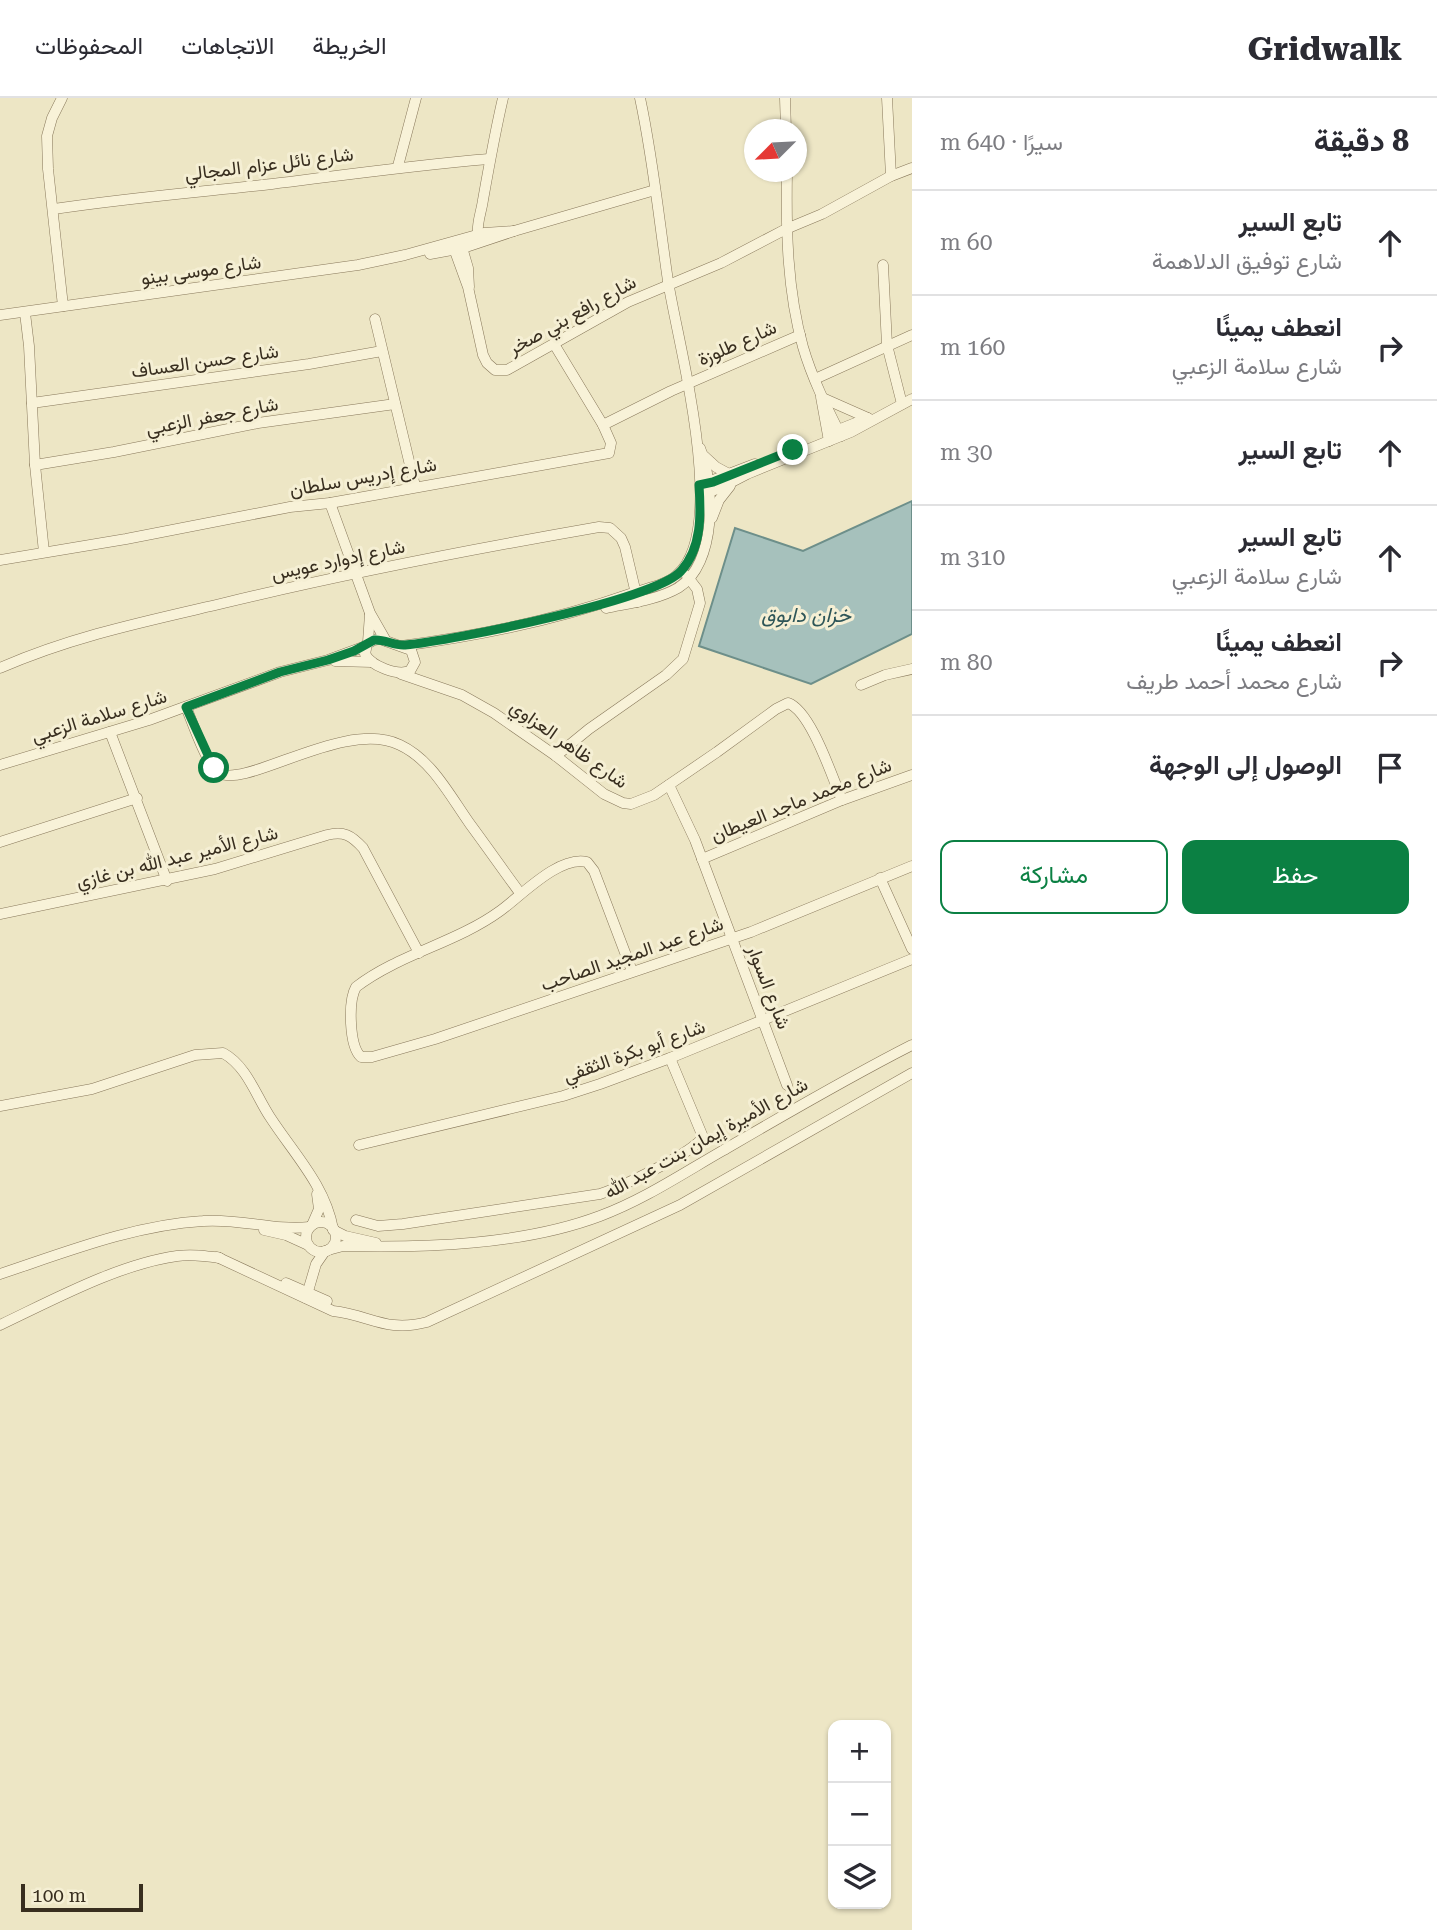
<!DOCTYPE html>
<html lang="ar">
<head>
<meta charset="utf-8">
<style>
	:root { --surface:#fff; --page:#f7f7f7; --text:#2b2b33; --muted:#7c7c81; --line:#e1e1e2; --accent:#0b8043 }
	body { margin:0; font-family:"Roboto Serif",Vazirmatn,serif; background:var(--page); color:var(--text); direction:rtl }
	.controls { position:absolute; right:21px; bottom:21px; display:grid; overflow:hidden; border-radius:14px; box-shadow:0 2px 5px #0004 }
	.controls button { width:63px; height:63px; display:grid; place-items:center; padding:0; border:0; border-bottom:2px solid var(--line); background:var(--surface); color:var(--text); font:35px sans-serif }
	.compass { position:absolute; left:744px; top:21px; width:63px; height:63px; border-radius:50%; background:var(--surface); box-shadow:0 2px 5px #0004; rotate:246deg }
	.scale { position:absolute; left:21px; bottom:18px; width:122px; box-sizing:border-box; padding-left:7px; border:4px solid #382e1f; border-top:0; font-size:19px; line-height:24px; white-space:nowrap; color:#382e1f; -webkit-text-stroke:5px #f5efd4; paint-order:stroke }
	.stop { position:absolute; width:21px; height:21px; margin:-16px; border:5px solid #0b8043; border-radius:50%; background:#fff }
	.stop.end { background:#0b8043; border-color:#fff; box-shadow:0 2px 7px #0008 }
	.list { margin:0; padding:0; list-style:none }
	h2 { display:flex; justify-content:space-between; align-items:center; height:91px; margin:0; padding:0 28px; font-size:30px }
	h2 small { font-size:23px; font-weight:400; color:var(--muted) }
	.list li { display:grid; grid-template-columns:46px 1fr auto; gap:21px; align-items:center; box-sizing:border-box; height:105px; padding:0 28px; border-top:2px solid var(--line) }
	.list b { display:block; font-size:26px; white-space:nowrap }
	.list p { margin:0; font-size:23px; white-space:nowrap; color:var(--muted) }
	.list em { font-size:23px; font-style:normal; color:var(--muted) }
	.actions { display:flex; gap:14px; padding:21px 28px }
	.actions a { flex:1; padding:16px 0; border:2px solid var(--accent); border-radius:14px; text-align:center; font-size:24px; color:var(--accent) }
	.actions .main { background:var(--accent); color:#fff }
	.icon { flex:none; width:38px; height:38px; fill:none; stroke:currentColor; stroke-width:2; stroke-linecap:round; stroke-linejoin:round }
	.map { position:relative; flex:none; width:912px; height:1832px; overflow:hidden; direction:ltr }
	header { display:flex; align-items:center; gap:42px; box-sizing:border-box; height:98px; padding:0 35px; background:var(--surface); border-bottom:2px solid var(--line) }
	header strong { font-size:33px }
	nav { display:flex; gap:38px; margin-inline-start:auto; font-size:24px }
	main { display:flex }
	aside { flex:1; background:var(--surface) }
	.map>svg:first-child { display:block }
</style>
</head>
<body>
<header>
<strong>Gridwalk</strong>
<nav><a>الخريطة</a><a>الاتجاهات</a><a>المحفوظات</a></nav>
</header>
<main>
<aside>
<h2>8 دقيقة<small>سيرًا · 640 m</small></h2>
<ul class="list">
<li><svg class="icon" aria-label="ahead" viewBox="0 0 24 24"><path d="M12 20V5M6 11l6-6 6 6"/></svg><div><b>تابع السير</b><p>شارع توفيق الدلاهمة</p></div><em>60 m</em></li>
<li><svg class="icon" aria-label="right" viewBox="0 0 24 24"><path d="M7 20v-9h11M14 6l5 5-5 5"/></svg><div><b>انعطف يمينًا</b><p>شارع سلامة الزعبي</p></div><em>160 m</em></li>
<li><svg class="icon" aria-label="ahead" viewBox="0 0 24 24"><path d="M12 20V5M6 11l6-6 6 6"/></svg><div><b>تابع السير</b></div><em>30 m</em></li>
<li><svg class="icon" aria-label="ahead" viewBox="0 0 24 24"><path d="M12 20V5M6 11l6-6 6 6"/></svg><div><b>تابع السير</b><p>شارع سلامة الزعبي</p></div><em>310 m</em></li>
<li><svg class="icon" aria-label="right" viewBox="0 0 24 24"><path d="M7 20v-9h11M14 6l5 5-5 5"/></svg><div><b>انعطف يمينًا</b><p>شارع محمد أحمد طريف</p></div><em>80 m</em></li>
<li><svg class="icon" aria-label="arrive" viewBox="0 0 24 24"><path d="M6 21V4h12l-3 4 3 4H6"/></svg><div><b>الوصول إلى الوجهة</b></div></li>
</ul>
<div class="actions"><a class="main">حفظ</a><a>مشاركة</a></div>
</aside>
<div class="map">
<svg width="912" height="1832" viewBox="0 0 912 1832">
	<rect width="100%" height="100%" fill="#ede6c5"/>
	<polygon fill="#a6c1bc" stroke="#6d8f8a" stroke-width="2" points="912,403 912,536 811,586 699,548 735,430 803,453"/>
	<g fill="none" stroke-linecap="round" stroke-linejoin="round">
		<g stroke="#88785b" stroke-width="11">
			<g id="street">
				<polyline points="62,0 52,20 47,38 48,71 63,208"/>
				<polyline points="785,0 786,32"/>
				<polyline points="887,0 891,78"/>
				<polyline points="398,68 416,0"/>
				<path d="M787,74C786,132 787,192 803,249C812,280 827,310 841,338"/>
				<path d="M54,111C126,100 199,94 272,86C344,77 416,67 489,61"/>
				<path d="M478,140C476,126 481,116 483,102C489,68 495,34 503,0"/>
				<polyline points="452,145 468,189 483,257 487,265 495,272 507,272 628,204 721,165 786,131 822,116 891,78 912,70"/>
				<polyline points="461,146 468,170 469,189"/>
				<polyline points="430,156 463,150 514,133 655,92"/>
				<polyline points="883,167 887,247 902,306"/>
				<polyline points="25,215 29,248 35,367 44,454"/>
				<polyline points="0,217 358,167 405,157 484,135 514,133"/>
				<polyline points="375,221 415,388"/>
				<polyline points="815,281 912,237"/>
				<polyline points="821,299 829,343"/>
				<polyline points="825,301 868,320"/>
				<polyline points="32,305 309,266 382,253"/>
				<polyline points="603,327 671,293 800,237"/>
				<polyline points="833,334 868,320"/>
				<polyline points="704,358 716,369 729,376"/>
				<polyline points="35,367 114,354 258,325 395,306"/>
				<polyline points="703,386 755,366"/>
				<polyline points="706,395 720,390 747,376 851,334 912,301"/>
				<polyline points="330,405 370,515 386,543"/>
				<polyline points="712,420 719,402 730,388"/>
				<polyline points="0,462 126,441 290,409 330,405 609,355 611,345 603,327 554,246"/>
				<path d="M606,510C630,505 657,502 678,490C717,466 715,387 700,350"/>
				<path d="M380,541L411,552L415,564L410,573C397,578 371,568 365,556L367,546L374,542Z"/>
				<polyline points="368,544 370,516"/>
				<path d="M401,548C479,538 559,521 633,495C647,490 666,487 677,477C730,431 678,247 668,183C659,122 653,60 640,0"/>
				<polyline points="335,563 372,564"/>
				<path d="M0,570C73,538 147,523 224,505C348,475 473,451 599,429L610,430L621,440L625,449L638,504"/>
				<path d="M401,576L462,597L494,615L556,658L604,696L623,705L631,706L654,697L717,654L776,611L788,605C811,613 832,679 842,702"/>
				<polyline points="861,587 885,577 912,571"/>
				<path d="M186,609C192,623 207,668 219,675C247,691 345,620 400,647C432,662 450,698 470,726C487,749 503,772 520,795"/>
				<polyline points="110,634 167,783"/>
				<polyline points="556,658 589,631 666,577 683,561 700,505 697,491 687,478"/>
				<polyline points="0,667 149,622 280,574 328,562 366,548"/>
				<polyline points="669,687 695,742 787,987"/>
				<polyline points="0,744 137,700"/>
				<polyline points="702,761 842,702 912,677"/>
				<polyline points="880,780 912,851"/>
				<path d="M0,816L215,771L327,737C344,733 351,737 363,750L419,855"/>
				<path d="M632,873L594,773L587,764C559,757 521,798 500,813C456,845 399,856 356,889C348,903 349,948 361,959H372L435,941L751,834L912,768"/>
				<path d="M0,1008L92,991L195,957L223,955C247,968 256,998 270,1019C294,1056 325,1087 333,1131"/>
				<polyline points="359,1047 563,998 600,986 670,960 912,861"/>
				<path d="M356,1122L378,1128L403,1126L600,1096C621,1089 693,1055 703,1039L670,960"/>
				<circle cx="321" cy="1139" r="15"/>
				<polyline points="312,1127 319,1111 317,1096"/>
				<polyline points="264,1132 286,1137 308,1147"/>
				<polyline points="333,1132 345,1138 376,1145"/>
				<path d="M328,1152L343,1148C425,1150 523,1147 600,1118C643,1102 682,1076 722,1053C784,1017 847,980 912,947"/>
				<path d="M217,1159L333,1213C370,1217 386,1235 427,1224L680,1107L912,975"/>
				<path d="M0,1176C66,1154 134,1127 203,1123C239,1120 274,1133 310,1129"/>
				<polyline points="286,1185 327,1203"/>
				<polyline points="306,1200 316,1166 325,1153"/>
				<path d="M0,1227C53,1202 119,1166 177,1158C192,1156 206,1158 220,1160"/>
			</g>
		</g>
		<use href="#street" stroke="#f8f2d8" stroke-width="10"/>
	</g>
	<g fill="none" stroke-linecap="round" stroke-linejoin="round">
		<path stroke="#0b8043" stroke-width="9" d="M214,670L186,609L280,574L328,562L354,553L374,542C385,541 394,548 405,547C450,543 656,502 681,473C702,450 701,416 699,387L713,384L793,352"/>
	</g>
	<g text-anchor="middle" dominant-baseline="central" stroke-width="6" stroke-linejoin="round" paint-order="stroke">
		<g font-size="19" fill="#382e1f" stroke="#f5efd4">
			<text transform="translate(269 66) rotate(-7)">شارع نائل عزام المجالي</text>
			<text transform="translate(201 172) rotate(-8)">شارع موسى بينو</text>
			<text transform="translate(572 217) rotate(-29)">شارع رافع بني صخر</text>
			<text transform="translate(737 245) rotate(-24)">شارع طلوزة</text>
			<text transform="translate(205 263) rotate(-8)">شارع حسن العساف</text>
			<text transform="translate(212 318) rotate(-11)">شارع جعفر الزعبي</text>
			<text transform="translate(363 379) rotate(-10)">شارع إدريس سلطان</text>
			<text transform="translate(338 462) rotate(-12)">شارع إدوارد عويس</text>
			<text transform="translate(99 618) rotate(-17)">شارع سلامة الزعبي</text>
			<text transform="translate(569 646) rotate(35)">شارع ظاهر العزاوي</text>
			<text transform="translate(801 702) rotate(-22)">شارع محمد ماجد العيطان</text>
			<text transform="translate(177 759) rotate(-14)">شارع الأمير عبد الله بن غازي</text>
			<text transform="translate(632 856) rotate(-19)">شارع عبد المجيد الصاحب</text>
			<text transform="translate(769 889) rotate(69)">شارع السوار</text>
			<text transform="translate(634 953) rotate(-20)">شارع أبو بكرة الثقفي</text>
			<text transform="translate(706 1040) rotate(-29)">شارع الأميرة إيمان بنت عبد الله</text>
		</g>
		<g font-size="21" font-style="italic" fill="#2e5658" stroke="#f5efd4">
			<text x="806" y="517">خزان دابوق</text>
		</g>
	</g>
</svg>
<div class="controls">
<button>+</button>
<button>−</button>
<button><svg class="icon" aria-label="layers" viewBox="0 0 24 24"><path d="M12 4l9 5-9 5-9-5zM3 14l9 5 9-5"/></svg></button>
</div>
<svg class="compass" viewBox="-18 -18 36 36"><path d="M0-13l5 13h-10z" fill="#e53935"/><path d="M0 13l5-13h-10z" fill="#7c7c81"/></svg>
<div class="scale">100 m</div>
<div class="stop" style="left:214px;top:670px"></div>
<div class="stop end" style="left:793px;top:352px"></div>
</div>
</main>
</body>
</html>
